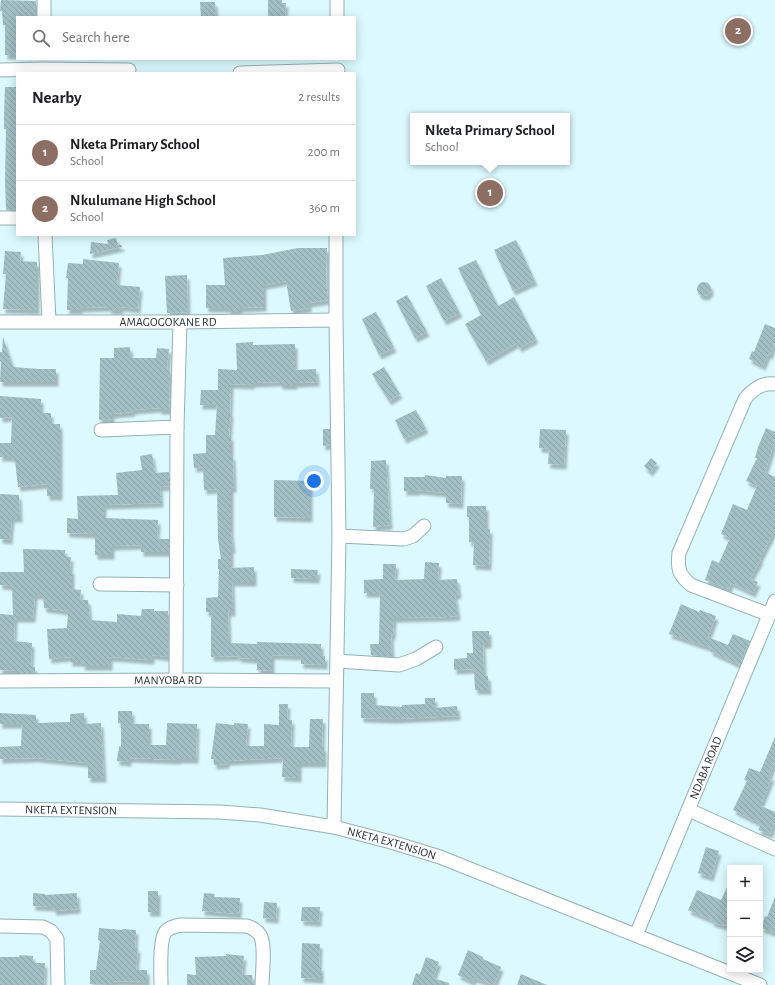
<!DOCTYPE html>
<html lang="en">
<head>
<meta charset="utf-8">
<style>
	:root { --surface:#fff; --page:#f2f2f2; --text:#202124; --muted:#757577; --line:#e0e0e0; --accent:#db2777 }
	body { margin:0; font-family:"Alegreya Sans",sans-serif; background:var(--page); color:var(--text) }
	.controls { position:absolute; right:12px; bottom:12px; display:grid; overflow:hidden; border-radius:0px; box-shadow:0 2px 10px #0003 }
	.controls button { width:36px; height:36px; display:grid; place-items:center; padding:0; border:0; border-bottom:1px solid var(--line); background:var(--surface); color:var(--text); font:20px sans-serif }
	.you { position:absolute; left:314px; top:481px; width:14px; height:14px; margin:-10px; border:3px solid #fff; border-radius:50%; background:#1a73e8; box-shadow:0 0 0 6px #1a73e833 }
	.badge { display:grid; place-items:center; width:26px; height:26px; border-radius:50%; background:var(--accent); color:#fff; font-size:13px; font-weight:700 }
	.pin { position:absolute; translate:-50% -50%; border:2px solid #fff; box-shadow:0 1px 4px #0006 }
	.popup { position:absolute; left:410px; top:113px; width:160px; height:52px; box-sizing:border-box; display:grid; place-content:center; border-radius:0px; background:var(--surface); filter:drop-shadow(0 1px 3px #0005); font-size:13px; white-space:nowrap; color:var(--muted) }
	.popup b { font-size:15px; color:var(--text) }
	.popup::after { content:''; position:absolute; left:50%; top:100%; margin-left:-8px; border:8px solid transparent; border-top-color:var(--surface) }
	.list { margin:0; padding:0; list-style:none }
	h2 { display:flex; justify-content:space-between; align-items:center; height:52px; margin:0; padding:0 16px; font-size:17px }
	h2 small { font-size:13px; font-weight:400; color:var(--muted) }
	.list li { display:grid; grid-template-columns:26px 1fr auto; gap:12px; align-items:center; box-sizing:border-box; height:56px; padding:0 16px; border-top:1px solid var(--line) }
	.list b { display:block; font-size:15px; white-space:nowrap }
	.list p { margin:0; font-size:13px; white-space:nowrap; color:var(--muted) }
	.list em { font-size:13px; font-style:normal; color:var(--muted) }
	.icon { flex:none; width:22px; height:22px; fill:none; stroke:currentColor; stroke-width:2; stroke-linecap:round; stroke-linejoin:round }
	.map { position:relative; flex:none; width:775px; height:985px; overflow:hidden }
	.search { position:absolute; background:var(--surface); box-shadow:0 2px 10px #0003; left:16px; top:16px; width:340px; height:44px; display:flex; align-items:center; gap:10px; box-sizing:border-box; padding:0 14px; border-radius:0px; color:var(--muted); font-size:15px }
	.panel { position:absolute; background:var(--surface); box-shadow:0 2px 10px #0003; left:16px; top:72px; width:340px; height:164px; border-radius:0px }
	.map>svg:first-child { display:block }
</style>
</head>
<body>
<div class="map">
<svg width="775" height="985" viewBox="0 0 775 985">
	<defs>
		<pattern id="building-back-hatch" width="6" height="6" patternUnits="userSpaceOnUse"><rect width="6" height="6" fill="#a2bfc3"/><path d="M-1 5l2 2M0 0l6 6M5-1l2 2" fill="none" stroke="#8ba4a8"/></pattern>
		<filter id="shadow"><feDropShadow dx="2.5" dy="4.5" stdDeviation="1" flood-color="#0004"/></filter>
	</defs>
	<rect width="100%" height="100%" fill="#dbf9fe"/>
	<g fill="url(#building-back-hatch)" filter="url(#shadow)">
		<polygon points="1,0 36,1 36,17 16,17 16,55 5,55 5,25 3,25 2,11 0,11"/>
		<polygon points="268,0 282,0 282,3 286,3 285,17 268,17"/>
		<polygon points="200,2 215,2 216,17 201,17"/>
		<polygon points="5,87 17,87 17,210 6,210 5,181 6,129 4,129 4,116"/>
		<polygon points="116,238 118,245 122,245 122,247 90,254 91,242 108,244 107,240"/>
		<polygon points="516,240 535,281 513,291 494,250"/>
		<polygon points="298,248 327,248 326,281 328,300 309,303 309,308 291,311 286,281 264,285 264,307 240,308 240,312 228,312 228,308 206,308 206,285 225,285 223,258 262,255"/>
		<polygon points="5,251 21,252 20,261 37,262 37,310 3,309 6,274 3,274"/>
		<polygon points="83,259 119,263 117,285 140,287 138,309 121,307 121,310 109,310 109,307 80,308 80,310 67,310 68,278 66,278 68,263 83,264"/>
		<polygon points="476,260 498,306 514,297 536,339 519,348 517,343 486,361 465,324 481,315 458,268"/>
		<polygon points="187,275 188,312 167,313 165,276"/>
		<polygon points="441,278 460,313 444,321 426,286"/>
		<circle cx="704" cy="289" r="7"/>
		<polygon points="407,295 427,332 415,338 396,301"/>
		<polygon points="376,312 394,348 379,355 362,319"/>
		<polygon points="765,324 775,328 775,343 770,355 768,354 763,366 749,359 752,351 754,352"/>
		<polygon points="3,337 13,367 39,369 56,369 56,382 0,382 1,361 0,362 0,352 2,352"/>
		<polygon points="253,342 253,345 295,344 295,370 316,369 317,382 295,383 295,385 280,385 280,382 252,383 252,385 231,384 230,413 231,413 229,436 231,436 231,456 233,456 234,488 231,488 231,532 233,549 231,549 231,568 254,567 254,582 232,582 233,612 228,612 229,643 257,644 257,642 321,644 321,656 325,656 325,665 301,664 301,656 272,655 272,671 257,670 257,659 238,658 239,656 211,657 211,612 206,612 206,598 218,597 219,569 218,569 218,559 221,559 218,540 217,489 204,490 203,467 194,468 193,454 206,453 206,435 215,435 217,405 200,405 201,390 218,390 218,369 237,370 236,343"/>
		<polygon points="130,347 131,358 156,358 157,348 169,349 167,370 170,370 169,410 159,410 159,408 133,410 133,412 112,414 112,419 99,420 100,358 114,358 114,348"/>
		<polygon points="384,367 400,394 389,401 372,374"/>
		<polygon points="0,396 41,399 41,413 51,413 51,424 60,424 60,496 47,496 47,484 18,487 15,460 13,460 12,457 0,457 0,443 11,443 12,417 0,418"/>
		<polygon points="416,410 426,429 404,439 395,420"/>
		<polygon points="766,428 775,432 775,440 765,472 775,477 775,529 760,558 761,559 750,579 758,582 753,593 731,583 729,589 705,580 712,560 719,563 730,538 721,534 733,504 747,510 757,486 746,481 757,458 755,458 758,447"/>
		<polygon points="323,429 330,429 330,445 323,446"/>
		<polygon points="540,429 566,430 564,465 548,464 549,449 539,448"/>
		<polygon points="152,454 155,473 169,472 169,486 160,487 161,503 104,505 104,518 158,520 157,539 169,539 169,552 141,552 141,545 112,546 112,555 95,555 95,534 67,533 67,518 78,519 77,496 118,495 116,473 142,470 140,456"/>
		<polygon points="651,458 657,463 650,472 644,466"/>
		<polygon points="386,460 390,525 373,527 374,489 370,489 371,461"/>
		<polygon points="425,475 446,478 446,476 462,476 461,504 446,503 446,493 417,490 417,491 404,491 404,477 425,477"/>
		<polygon points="274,480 310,481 310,518 274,517"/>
		<polygon points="0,494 19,495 20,518 12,518 10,540 0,539"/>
		<polygon points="467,506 486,506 486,529 490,529 489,566 473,565 474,542 469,542 469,517 467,517"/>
		<polygon points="23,549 65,550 65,557 71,557 70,569 72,570 72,589 81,590 80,600 88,600 90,620 117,622 117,614 141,616 142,609 154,609 154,611 168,611 168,657 152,655 152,660 110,657 110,666 82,666 83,662 70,662 70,657 49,659 47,629 67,628 68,611 44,608 43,595 35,595 33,618 15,618 14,641 32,643 31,667 35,667 35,673 16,673 16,671 0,670 0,614 13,615 12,586 0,585 0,572 24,572"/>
		<polygon points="425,562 439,563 438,580 457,579 459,594 455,595 458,616 447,617 394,618 393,636 391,635 392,657 371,655 370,644 379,644 380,593 364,593 364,580 383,579 383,564 396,564 395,580 424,579"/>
		<polygon points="291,569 318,570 317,579 291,578"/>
		<polygon points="681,604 699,612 700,610 716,616 708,637 728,645 733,634 750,641 740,665 710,651 711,648 669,634"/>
		<polygon points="472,631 489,631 489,644 483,644 484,676 488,676 489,690 475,690 474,669 454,670 454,659 467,658 467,653 473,653"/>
		<polygon points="361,693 374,693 374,705 402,707 402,705 425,704 425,698 435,698 435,708 457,706 458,716 394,719 361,718"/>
		<polygon points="279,704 288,704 287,719 292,720 291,747 309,747 310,719 323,719 322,747 324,747 324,763 299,763 299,778 282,777 283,758 227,761 227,764 214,765 214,759 211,759 216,723 234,725 234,723 248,724 246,746 264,746 264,724 279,725"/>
		<polygon points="118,711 132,711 132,724 149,724 149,745 166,745 167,723 197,724 196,759 178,759 178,760 129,758 129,762 117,761 118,751 119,751 119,746 121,747 121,723 118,723"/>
		<polygon points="0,713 36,715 36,723 70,722 70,714 84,713 85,724 101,723 104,778 88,778 88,763 36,758 0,759 0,747 21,746 22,724 0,724"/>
		<polygon points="775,737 775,761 769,776 772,777 761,804 761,806 775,812 775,822 770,834 758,830 761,824 733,810 747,781 744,780 749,768 760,772"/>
		<polygon points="706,847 719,851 711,877 698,873"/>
		<polygon points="730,881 730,912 725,926 711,922 712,920 688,910 697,890 721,900"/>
		<rect x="148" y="891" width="10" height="21"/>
		<polygon points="33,893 45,894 45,895 77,893 78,909 54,911 53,907 33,906"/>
		<polygon points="204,893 215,894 214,897 240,898 239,914 202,911"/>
		<polygon points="775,897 775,933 761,928 765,916 767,917"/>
		<polygon points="264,902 277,903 276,919 263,918"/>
		<polygon points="302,907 320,907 319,922 301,921"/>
		<polygon points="99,928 122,930 122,929 136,930 135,948 138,948 136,970 147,970 147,982 112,981 112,985 90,984 90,970 96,970 100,941 98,940"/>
		<polygon points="302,943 320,944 319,967 321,967 321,979 301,978"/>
		<polygon points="468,950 483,957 483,959 501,967 494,985 474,978 473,982 458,975"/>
		<polygon points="226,954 244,956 242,975 252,975 253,985 187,985 187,974 196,975 195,957 226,956"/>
		<polygon points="20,955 33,956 33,963 45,963 44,985 0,985 0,957 19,957"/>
		<polygon points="426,957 439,962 433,978 449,983 449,985 412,985 416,973 420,974"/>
		<polygon points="521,974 547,985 517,985"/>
	</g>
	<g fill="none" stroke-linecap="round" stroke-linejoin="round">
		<g stroke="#94b1b5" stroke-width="15">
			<g id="minor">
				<polyline points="337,0 337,17"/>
				<polyline points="44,17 44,0"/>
				<polyline points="0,70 43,69 129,70"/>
				<polyline points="240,73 338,70"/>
				<polyline points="0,218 17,218"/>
				<polyline points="45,235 49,321"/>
				<path id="s1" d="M0,322H180L336,320"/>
				<polyline points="101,430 177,427"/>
				<polyline points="339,536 404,539 413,536 424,526"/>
				<polyline points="100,584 177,585"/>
				<path d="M770,615L691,585C679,575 677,569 679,553L745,399C752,390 763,382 775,384"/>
				<polyline points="337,661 399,665 416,659 436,647"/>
				<polyline points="176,680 177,427 180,322"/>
				<path id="s2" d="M0,681L176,680L336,681"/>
				<path id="s3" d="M0,809L220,812L260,815L334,827L391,842L440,857L760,985"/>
				<polyline points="689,810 775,849"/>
				<polyline points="334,827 339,536 336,320 336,235"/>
				<polyline points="0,926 43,927 51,931 57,939 58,985"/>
				<path id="s4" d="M636,935L775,601"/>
				<path d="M161,985C161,974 159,938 166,931C170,927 175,926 181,925L247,926C252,928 257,930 260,935C266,945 262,973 262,985"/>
			</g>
		</g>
		<use href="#minor" stroke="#fff" stroke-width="13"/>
	</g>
	<g text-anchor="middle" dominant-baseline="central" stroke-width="3" stroke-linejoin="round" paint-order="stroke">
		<g font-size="12" fill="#253032" stroke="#fff">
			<text stroke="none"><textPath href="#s1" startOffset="168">AMAGOGOKANE RD</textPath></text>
			<text stroke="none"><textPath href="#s2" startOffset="168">MANYOBA RD</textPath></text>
			<text stroke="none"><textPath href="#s4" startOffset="181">NDABA ROAD</textPath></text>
			<text stroke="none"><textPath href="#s3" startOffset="71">NKETA EXTENSION</textPath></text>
			<text stroke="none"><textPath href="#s3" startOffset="395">NKETA EXTENSION</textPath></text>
		</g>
	</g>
</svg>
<div class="controls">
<button>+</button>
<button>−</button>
<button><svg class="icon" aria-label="layers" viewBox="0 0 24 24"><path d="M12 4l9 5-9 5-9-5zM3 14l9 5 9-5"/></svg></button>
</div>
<div class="you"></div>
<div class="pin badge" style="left:490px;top:193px;background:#8d6e63">1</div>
<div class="popup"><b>Nketa Primary School</b>School</div>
<div class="pin badge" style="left:738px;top:31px;background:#8d6e63">2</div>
<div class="search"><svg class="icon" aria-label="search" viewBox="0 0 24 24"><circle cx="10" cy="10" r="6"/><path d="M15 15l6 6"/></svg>Search here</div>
<section class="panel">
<h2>Nearby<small>2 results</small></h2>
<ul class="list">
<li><span class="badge" style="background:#8d6e63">1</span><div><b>Nketa Primary School</b><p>School</p></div><em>200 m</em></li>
<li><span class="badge" style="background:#8d6e63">2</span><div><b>Nkulumane High School</b><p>School</p></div><em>360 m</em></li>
</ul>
</section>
</div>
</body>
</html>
